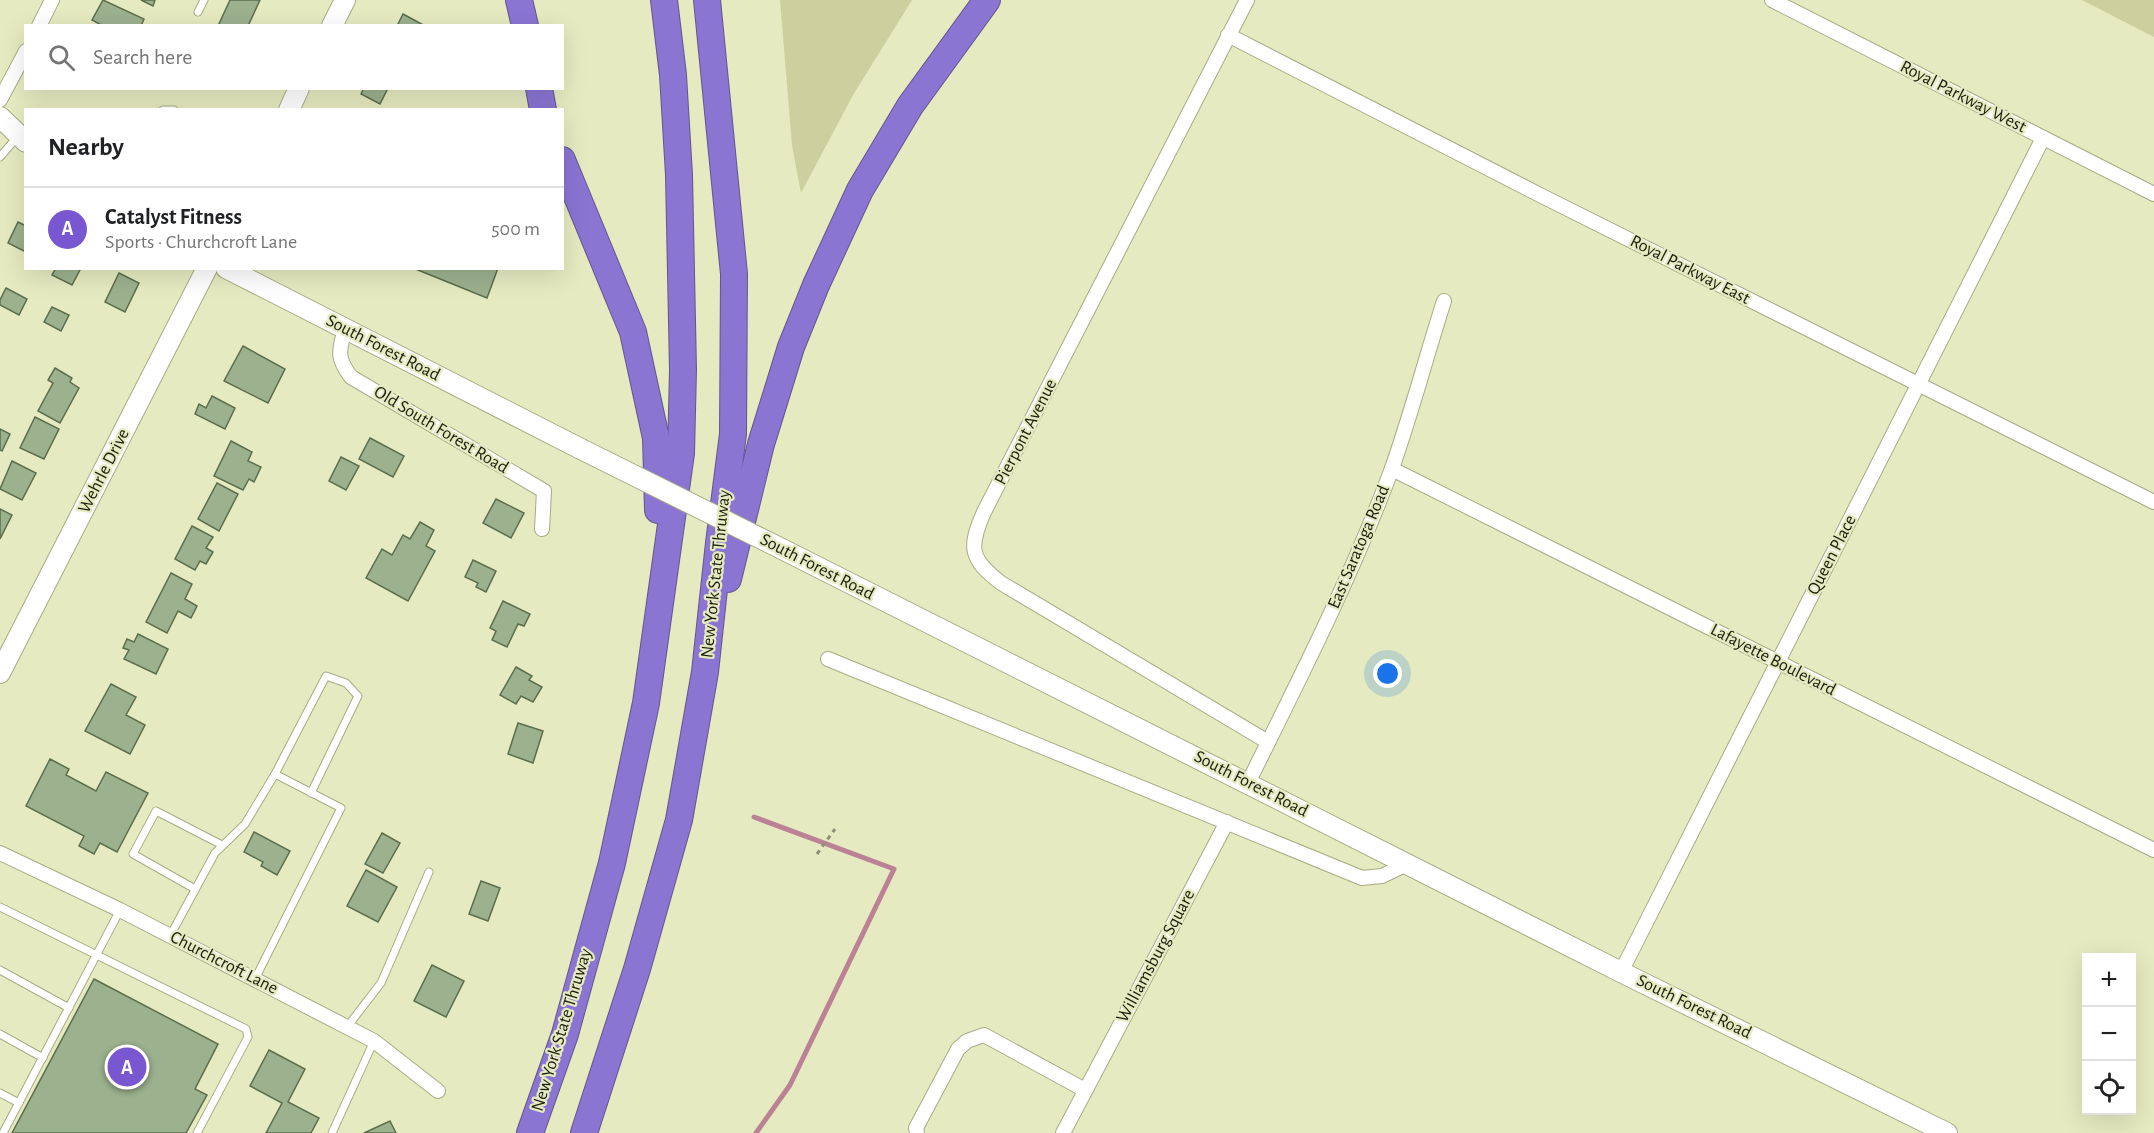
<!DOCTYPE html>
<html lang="en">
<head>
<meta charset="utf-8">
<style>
	:root { --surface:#fff; --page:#f2f2f2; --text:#202124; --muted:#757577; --line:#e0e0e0; --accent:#7957d1 }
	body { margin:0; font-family:"Alegreya Sans",sans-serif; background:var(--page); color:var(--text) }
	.controls { position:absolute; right:18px; bottom:18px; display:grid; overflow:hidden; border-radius:0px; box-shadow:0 6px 24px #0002 }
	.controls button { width:54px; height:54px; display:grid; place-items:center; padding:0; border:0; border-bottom:2px solid var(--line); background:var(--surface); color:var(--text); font:30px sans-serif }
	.you { position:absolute; left:1388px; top:674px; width:21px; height:21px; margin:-15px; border:4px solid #fff; border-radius:50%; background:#1a73e8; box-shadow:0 0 0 9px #1a73e833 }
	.badge { display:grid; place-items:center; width:39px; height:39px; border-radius:50%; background:var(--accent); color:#fff; font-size:20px; font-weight:700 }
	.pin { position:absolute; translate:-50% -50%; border:3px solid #fff; box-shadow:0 2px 6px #0006 }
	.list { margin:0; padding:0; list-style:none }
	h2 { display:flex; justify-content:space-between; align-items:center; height:78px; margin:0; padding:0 24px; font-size:26px }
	h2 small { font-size:20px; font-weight:400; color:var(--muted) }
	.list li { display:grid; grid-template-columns:39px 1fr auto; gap:18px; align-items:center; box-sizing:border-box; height:84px; padding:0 24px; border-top:2px solid var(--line) }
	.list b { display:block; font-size:22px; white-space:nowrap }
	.list p { margin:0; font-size:20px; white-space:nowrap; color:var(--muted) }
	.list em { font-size:20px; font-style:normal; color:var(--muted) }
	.icon { flex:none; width:33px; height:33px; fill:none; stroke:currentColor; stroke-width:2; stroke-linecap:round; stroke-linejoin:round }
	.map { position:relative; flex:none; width:2154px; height:1133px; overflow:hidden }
	.search { position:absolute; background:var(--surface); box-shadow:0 6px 24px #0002; left:24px; top:24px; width:540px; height:66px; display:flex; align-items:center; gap:15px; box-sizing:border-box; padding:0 21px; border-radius:0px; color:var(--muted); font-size:22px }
	.panel { position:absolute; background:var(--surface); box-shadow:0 6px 24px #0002; left:24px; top:108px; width:540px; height:162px; border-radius:0px }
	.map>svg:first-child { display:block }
</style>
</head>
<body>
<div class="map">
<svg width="2154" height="1133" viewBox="0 0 2154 1133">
	<rect width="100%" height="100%" fill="#e5eac0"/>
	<g fill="#cbd09e">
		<polygon points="780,0 912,0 853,95 801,193 792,145"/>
		<polygon points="2082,0 2154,0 2154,37"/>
	</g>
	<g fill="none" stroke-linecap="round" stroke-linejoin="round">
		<polyline stroke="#bb8195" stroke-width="5" points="754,817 894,869 790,1085 756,1133"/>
	</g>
	<g fill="#9cb18e" stroke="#5b6e4d" stroke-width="1.5">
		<polygon points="103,0 144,19 141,26 103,26 92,20"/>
		<polygon points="141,0 155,0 153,6"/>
		<polygon points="230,0 260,0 248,26 218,26"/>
		<polygon points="403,14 425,26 397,26"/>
		<polygon points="364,88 388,88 380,104 361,94"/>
		<polygon points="18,222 26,226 26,252 8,243"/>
		<polygon points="56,268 81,268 72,285 52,275"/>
		<polygon points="413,268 498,268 487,298"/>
		<polygon points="119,273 139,283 125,312 105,302"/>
		<polygon points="6,288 27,299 19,315 0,305 0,300"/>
		<polygon points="52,307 69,315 61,331 44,322"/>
		<polygon points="243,346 285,369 268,403 224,381"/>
		<polygon points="55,368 72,378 70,382 79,388 60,423 38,411 53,383 48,380"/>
		<polygon points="212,396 235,408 225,429 195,414 199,404 206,408"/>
		<polygon points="35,417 59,429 44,459 20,448"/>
		<polygon points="0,429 10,434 2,451 0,450"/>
		<polygon points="370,438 404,456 393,477 359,459"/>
		<polygon points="231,441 252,452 248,461 261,467 254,482 249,479 243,490 214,476"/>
		<polygon points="341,457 359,466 346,490 329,481"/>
		<polygon points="12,461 36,473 22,500 0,489"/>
		<polygon points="217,483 238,494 219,531 198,519"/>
		<polygon points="496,499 524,513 511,538 483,523"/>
		<polygon points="0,509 12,515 0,539"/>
		<polygon points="420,522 434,530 426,546 435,551 408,601 366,578 382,549 392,555 403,535 410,539"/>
		<polygon points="192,526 213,537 206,548 213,552 206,564 200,561 195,570 175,559"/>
		<polygon points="473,560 496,571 486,592 476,587 478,583 465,577"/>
		<polygon points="171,573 192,584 185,599 197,606 191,618 178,611 167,633 146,622"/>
		<polygon points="503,601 530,614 524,626 518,624 507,647 492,640 496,631 490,628"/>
		<polygon points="138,634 168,649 156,674 124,659 129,650 123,648 127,639 134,642"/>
		<polygon points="516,667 532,676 529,680 542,687 533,702 521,696 516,704 500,695"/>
		<polygon points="111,684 136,697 126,715 145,725 130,754 85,731"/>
		<polygon points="518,723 543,731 533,763 508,754"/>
		<polygon points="50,759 69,769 66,775 96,791 106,772 148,793 117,852 100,843 94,854 79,846 84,836 26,806"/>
		<polygon points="254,832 290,851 277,875 261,866 263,862 244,852"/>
		<polygon points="382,833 400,843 383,873 365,864"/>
		<polygon points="366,870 397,887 378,922 347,906"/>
		<polygon points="481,881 500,888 488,921 469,914"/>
		<polygon points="432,965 464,981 446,1017 414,1001"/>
		<polygon points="94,979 218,1044 195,1089 207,1095 186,1133 12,1133"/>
		<polygon points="269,1050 305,1069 288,1102 319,1118 311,1133 266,1133 282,1103 250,1086"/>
		<polygon points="390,1121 396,1133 364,1133"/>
	</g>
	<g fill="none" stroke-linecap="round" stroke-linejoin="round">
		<g stroke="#a8ac84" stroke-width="9">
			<g id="lane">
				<polyline points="198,12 204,0"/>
				<polyline points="163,110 174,110"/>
				<polyline points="0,157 18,136"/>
				<polyline points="275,774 326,676 346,683 358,696 311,793"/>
				<polyline points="195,889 133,854 156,811 222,845"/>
				<polyline points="0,907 246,1029 248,1037 197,1133"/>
				<polyline points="170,936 215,853 245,824 275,774 341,808 255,979"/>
				<polyline points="0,970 69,1008"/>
				<polyline points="347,1027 381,983 429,872"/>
				<polyline points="0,1034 43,1058"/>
				<polyline points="0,1093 19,1103"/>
				<polyline points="3,1133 120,910"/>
				<polyline points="332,1133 374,1041"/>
			</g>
		</g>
		<g stroke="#a8ac84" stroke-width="16">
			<g id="street">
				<path d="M1247,0L984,512C968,548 970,559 1001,583L1268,742"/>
				<polyline points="1772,0 2154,194"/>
				<polyline points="39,26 52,0"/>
				<polyline points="1228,35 1542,196 2154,502"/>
				<polyline points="0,100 26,51"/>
				<path d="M345,329C339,351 336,357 351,377L544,491L542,529"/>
				<polyline points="1392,469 2154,850"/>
				<polyline points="828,659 1362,878 1382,876 1409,863"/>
				<path d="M1248,783C1299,680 1351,578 1391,471C1411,415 1426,357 1444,301"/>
				<polyline points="0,853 120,910 374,1041 438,1091"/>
				<polyline points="1621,972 2043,138"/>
				<polyline points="917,1133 916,1128 958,1049 967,1041 984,1035 1085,1090"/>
				<polyline points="1063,1133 1227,822"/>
			</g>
		</g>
		<g stroke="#a8ac84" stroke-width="22">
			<g id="secondary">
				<polyline points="332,26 345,0"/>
				<polyline points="289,110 299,88"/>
				<polyline points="0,117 26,142"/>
				<polyline points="226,268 581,449"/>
				<polyline points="782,549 1621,972 1947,1133"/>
				<polyline points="0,673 207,268"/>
			</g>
		</g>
		<g stroke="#63568e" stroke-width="28">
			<g id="highway">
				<polyline points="519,0 525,26"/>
				<polyline points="539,88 543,110"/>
				<polyline points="562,160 633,332 656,438 658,510"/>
				<polyline points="728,579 761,444 791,347 816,285 860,190 910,106 987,0"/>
				<polyline points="530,1133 565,1034 612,863 646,703 681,453 683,370 679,175 673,75 664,0"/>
				<polyline points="584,1133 637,969 679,820 705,672 719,543 733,434 734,274 707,0"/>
			</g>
		</g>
		<polyline stroke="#8e9273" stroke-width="3" stroke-dasharray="4.5 4.5" stroke-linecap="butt" points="817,854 835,829"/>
		<use href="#lane" stroke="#fff" stroke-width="7"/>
		<use href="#street" stroke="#fff" stroke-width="14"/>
		<use href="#secondary" stroke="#fff" stroke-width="20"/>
		<use href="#highway" stroke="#8a75d3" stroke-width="26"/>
		<g stroke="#a8ac84" stroke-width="22" stroke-linecap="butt">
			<polyline id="secondary-bridge" points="581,449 782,549"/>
		</g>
		<use href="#secondary-bridge" stroke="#fff" stroke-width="20"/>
	</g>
	<g text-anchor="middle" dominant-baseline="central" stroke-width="4.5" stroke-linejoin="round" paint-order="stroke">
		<g font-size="18" fill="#1b1d0d" stroke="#e5eac0">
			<text transform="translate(1963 97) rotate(27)">Royal Parkway West</text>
			<text transform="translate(1690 270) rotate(27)">Royal Parkway East</text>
			<text transform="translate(383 348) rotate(27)">South Forest Road</text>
			<text transform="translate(441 430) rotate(31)">Old South Forest Road</text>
			<text transform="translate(1026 432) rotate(-63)">Pierpont Avenue</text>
			<text transform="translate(104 471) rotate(-63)">Wehrle Drive</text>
			<text transform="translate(1359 547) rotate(-67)">East Saratoga Road</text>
			<text transform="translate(1832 555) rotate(-63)">Queen Place</text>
			<text transform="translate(817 567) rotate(27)">South Forest Road</text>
			<text transform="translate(716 574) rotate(-84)">New York State Thruway</text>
			<text transform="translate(1773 660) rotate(27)">Lafayette Boulevard</text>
			<text transform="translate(1251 784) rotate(27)">South Forest Road</text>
			<text transform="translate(1156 956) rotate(-62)">Williamsburg Square</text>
			<text transform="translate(224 963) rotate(27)">Churchcroft Lane</text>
			<text transform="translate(1694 1007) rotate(26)">South Forest Road</text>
			<text transform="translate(562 1030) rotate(-73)">New York State Thruway</text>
		</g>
	</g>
</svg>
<div class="controls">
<button>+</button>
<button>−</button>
<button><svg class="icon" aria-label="locate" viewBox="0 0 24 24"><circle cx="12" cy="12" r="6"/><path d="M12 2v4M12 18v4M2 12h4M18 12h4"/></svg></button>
</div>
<div class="you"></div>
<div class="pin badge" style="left:127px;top:1067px">A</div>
<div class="search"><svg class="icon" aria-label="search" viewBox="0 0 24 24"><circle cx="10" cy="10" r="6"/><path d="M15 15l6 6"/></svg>Search here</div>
<section class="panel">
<h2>Nearby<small></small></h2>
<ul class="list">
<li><span class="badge">A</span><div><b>Catalyst Fitness</b><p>Sports · Churchcroft Lane</p></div><em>500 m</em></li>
</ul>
</section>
</div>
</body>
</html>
